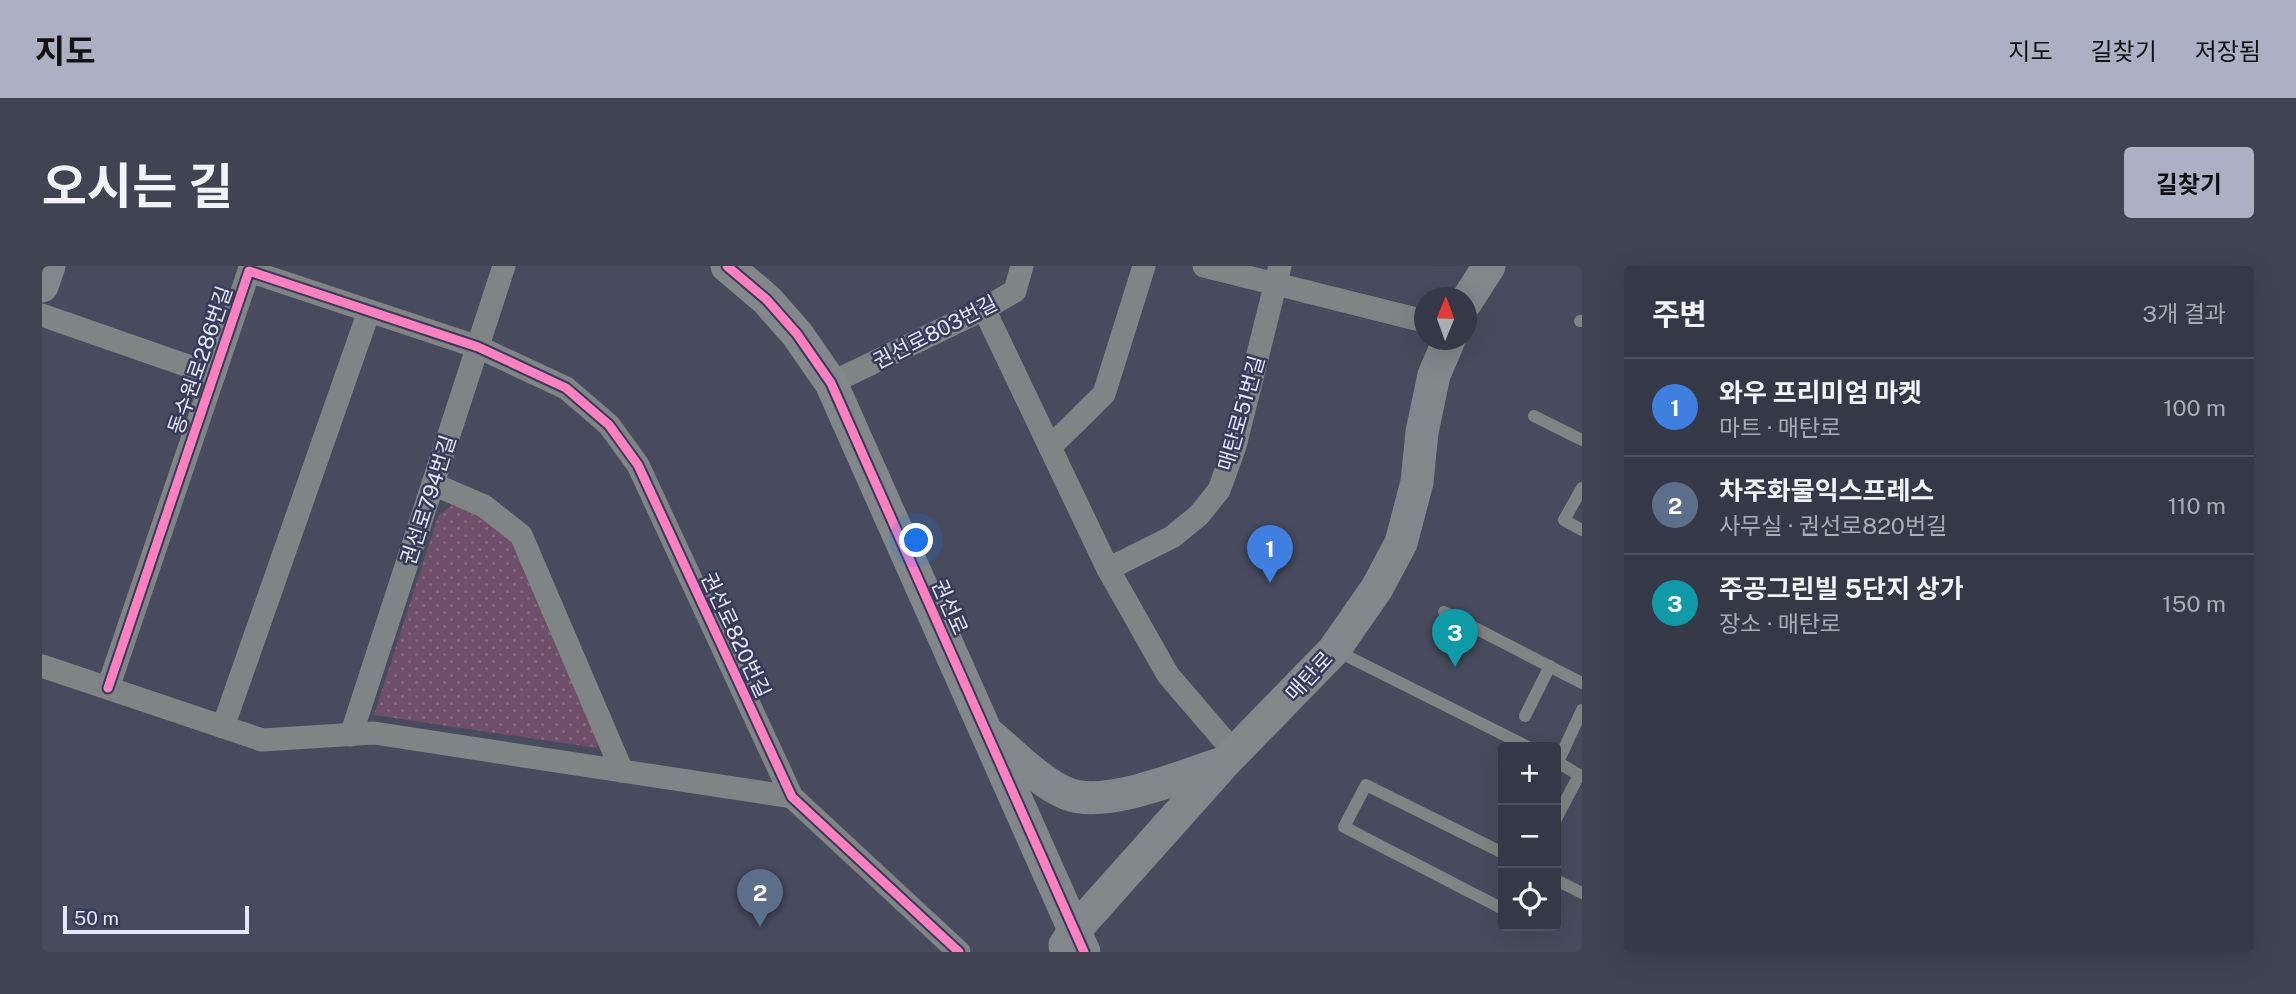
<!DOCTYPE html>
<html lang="ko">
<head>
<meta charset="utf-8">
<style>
	:root { --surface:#353846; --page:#404351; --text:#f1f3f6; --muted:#aaacb3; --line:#4f525f; --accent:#acb0c4 }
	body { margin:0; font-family:"Public Sans","Noto Sans KR",sans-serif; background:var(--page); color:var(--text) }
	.controls { position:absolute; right:21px; bottom:21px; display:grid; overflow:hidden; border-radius:7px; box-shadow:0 7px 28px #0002 }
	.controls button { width:63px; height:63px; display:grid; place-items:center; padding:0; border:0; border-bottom:2px solid var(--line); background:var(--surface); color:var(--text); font:35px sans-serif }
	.compass { position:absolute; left:1372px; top:21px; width:63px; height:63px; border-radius:50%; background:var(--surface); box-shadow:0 7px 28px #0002; rotate:1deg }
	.scale { position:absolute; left:21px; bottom:18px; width:186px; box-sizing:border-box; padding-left:7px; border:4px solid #e3e7fb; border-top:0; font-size:19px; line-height:24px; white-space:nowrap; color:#e3e7fb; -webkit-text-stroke:5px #353b59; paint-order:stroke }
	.you { position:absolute; left:875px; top:275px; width:24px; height:24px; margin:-18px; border:5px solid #fff; border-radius:50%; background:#1a73e8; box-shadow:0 0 0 10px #1a73e833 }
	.badge { display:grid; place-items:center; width:46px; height:46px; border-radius:50%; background:var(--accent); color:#fff; font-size:23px; font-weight:700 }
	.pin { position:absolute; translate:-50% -58px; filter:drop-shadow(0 2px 4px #0008) }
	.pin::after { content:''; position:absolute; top:37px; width:24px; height:21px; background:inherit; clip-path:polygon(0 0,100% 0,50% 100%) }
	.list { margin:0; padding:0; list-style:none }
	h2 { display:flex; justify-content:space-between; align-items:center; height:91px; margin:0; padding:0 28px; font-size:30px }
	h2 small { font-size:23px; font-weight:400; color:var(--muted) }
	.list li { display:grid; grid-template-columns:46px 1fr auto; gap:21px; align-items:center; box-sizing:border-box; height:98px; padding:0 28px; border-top:2px solid var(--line) }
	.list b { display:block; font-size:26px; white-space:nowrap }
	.list p { margin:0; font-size:23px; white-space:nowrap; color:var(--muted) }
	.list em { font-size:23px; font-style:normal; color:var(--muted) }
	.icon { flex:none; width:38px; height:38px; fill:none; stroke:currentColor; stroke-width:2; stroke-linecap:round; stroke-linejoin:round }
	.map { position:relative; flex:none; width:1540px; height:686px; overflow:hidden; border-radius:7px }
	header { display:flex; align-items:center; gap:42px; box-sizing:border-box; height:98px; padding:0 35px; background:var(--accent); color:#111 }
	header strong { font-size:33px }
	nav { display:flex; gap:38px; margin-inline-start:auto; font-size:24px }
	.intro { display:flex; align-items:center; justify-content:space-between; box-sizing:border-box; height:168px; padding:0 42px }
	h1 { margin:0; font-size:49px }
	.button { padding:18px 32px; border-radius:7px; background:var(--accent); color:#111; font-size:24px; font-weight:700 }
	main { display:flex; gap:42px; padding:0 42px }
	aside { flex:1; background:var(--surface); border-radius:7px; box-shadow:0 7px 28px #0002 }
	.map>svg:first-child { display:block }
</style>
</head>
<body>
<header>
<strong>지도</strong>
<nav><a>지도</a><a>길찾기</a><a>저장됨</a></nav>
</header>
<div class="intro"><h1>오시는 길</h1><a class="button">길찾기</a></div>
<main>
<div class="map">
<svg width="1540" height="686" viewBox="0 0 1540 686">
	<defs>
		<pattern id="park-dots" width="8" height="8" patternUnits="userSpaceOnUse" patternTransform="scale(1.75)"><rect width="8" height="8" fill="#6f4e69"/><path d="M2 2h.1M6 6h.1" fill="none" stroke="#83687f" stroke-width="1.8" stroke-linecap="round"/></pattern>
	</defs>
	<rect width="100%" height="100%" fill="#474b5d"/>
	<polygon fill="url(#park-dots)" points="416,234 466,269 557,467 555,482 332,449 396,250"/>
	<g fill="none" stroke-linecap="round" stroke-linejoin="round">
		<g stroke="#7f8584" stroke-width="12">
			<polyline points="1538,55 1540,55"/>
			<polyline points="1492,150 1540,174"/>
			<polyline points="1540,222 1522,254 1540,264"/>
			<polyline points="1402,346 1540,417"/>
			<polyline points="1293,384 1486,481"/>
			<polyline points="1483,450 1508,400"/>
			<polyline points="1514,495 1537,509 1514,553"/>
			<polyline points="1516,496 1540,444"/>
			<polyline points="1461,587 1324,519 1302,561 1461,643"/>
			<polyline points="1514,614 1540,627"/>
		</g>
		<g stroke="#7f8584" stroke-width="23">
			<polyline points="1162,0 1382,55"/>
			<polyline points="942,43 1066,303 1126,409 1193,487"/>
			<polyline points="0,49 172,109"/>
			<polyline points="789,117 942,43 973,25 980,0"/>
			<polyline points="1008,181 1062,128 1102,0"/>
			<polyline points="391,218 442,240 479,269 580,505"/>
			<polyline points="1066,303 1130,271 1157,249 1177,224 1193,180 1238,0"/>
			<polyline points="0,400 220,474 332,467 750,531"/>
			<polyline points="66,422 207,5 436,81 524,122 567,159 596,199 750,531 917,686"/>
			<polyline points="181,461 327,45"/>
			<polyline points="309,469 462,0"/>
		</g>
		<g stroke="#828789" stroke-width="33">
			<polyline points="685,0 725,34 755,68 789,117 1042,686"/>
			<polyline points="0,20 7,0"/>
			<polyline points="1424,36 1447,0"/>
			<path d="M949,470C971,488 999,518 1026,528C1065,543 1142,509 1181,497"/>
			<polyline points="1023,679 1033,664 1183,496 1292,384 1335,322 1359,277 1375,216 1380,166 1392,109 1407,74"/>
		</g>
		<g stroke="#353b59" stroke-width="13">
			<g id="cycleway">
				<polyline points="685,0 725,34 755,68 789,117 1042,686"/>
				<polyline points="66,422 207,5 436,81 524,122 567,159 596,199 750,531 917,686"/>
			</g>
		</g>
		<use href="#cycleway" stroke="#ff80c0" stroke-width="9"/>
	</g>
	<g text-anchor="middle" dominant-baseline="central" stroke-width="5" stroke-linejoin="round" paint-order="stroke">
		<g font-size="21" fill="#e3e7fb" stroke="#353b59">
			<text transform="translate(893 66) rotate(-27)">권선로803번길</text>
			<text transform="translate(158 94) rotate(-71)">동수원로286번길</text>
			<text transform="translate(1199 147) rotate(-74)">매탄로51번길</text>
			<text transform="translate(386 234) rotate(-72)">권선로794번길</text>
			<text transform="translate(908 341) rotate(66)">권선로</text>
			<text transform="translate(694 369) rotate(65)">권선로820번길</text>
			<text transform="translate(1267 410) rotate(-47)">매탄로</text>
		</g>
	</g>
</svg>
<div class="controls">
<button>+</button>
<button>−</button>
<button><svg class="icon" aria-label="locate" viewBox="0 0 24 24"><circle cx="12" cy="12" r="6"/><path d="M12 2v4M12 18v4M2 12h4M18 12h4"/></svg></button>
</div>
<svg class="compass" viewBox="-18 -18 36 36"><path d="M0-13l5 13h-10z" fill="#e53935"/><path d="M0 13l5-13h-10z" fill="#aaacb3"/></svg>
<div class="scale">50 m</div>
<div class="you"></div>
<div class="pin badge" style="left:1228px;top:317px;background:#3f7fe0">1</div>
<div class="pin badge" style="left:718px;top:661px;background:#5c6f8a">2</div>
<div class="pin badge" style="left:1413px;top:401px;background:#0f9aa8">3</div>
</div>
<aside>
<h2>주변<small>3개 결과</small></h2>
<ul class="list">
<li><span class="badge" style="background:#3f7fe0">1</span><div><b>와우 프리미엄 마켓</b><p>마트 · 매탄로</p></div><em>100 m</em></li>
<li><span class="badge" style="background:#5c6f8a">2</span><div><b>차주화물익스프레스</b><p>사무실 · 권선로820번길</p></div><em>110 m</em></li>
<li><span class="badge" style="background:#0f9aa8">3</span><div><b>주공그린빌 5단지 상가</b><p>장소 · 매탄로</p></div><em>150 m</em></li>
</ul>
</aside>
</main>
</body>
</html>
